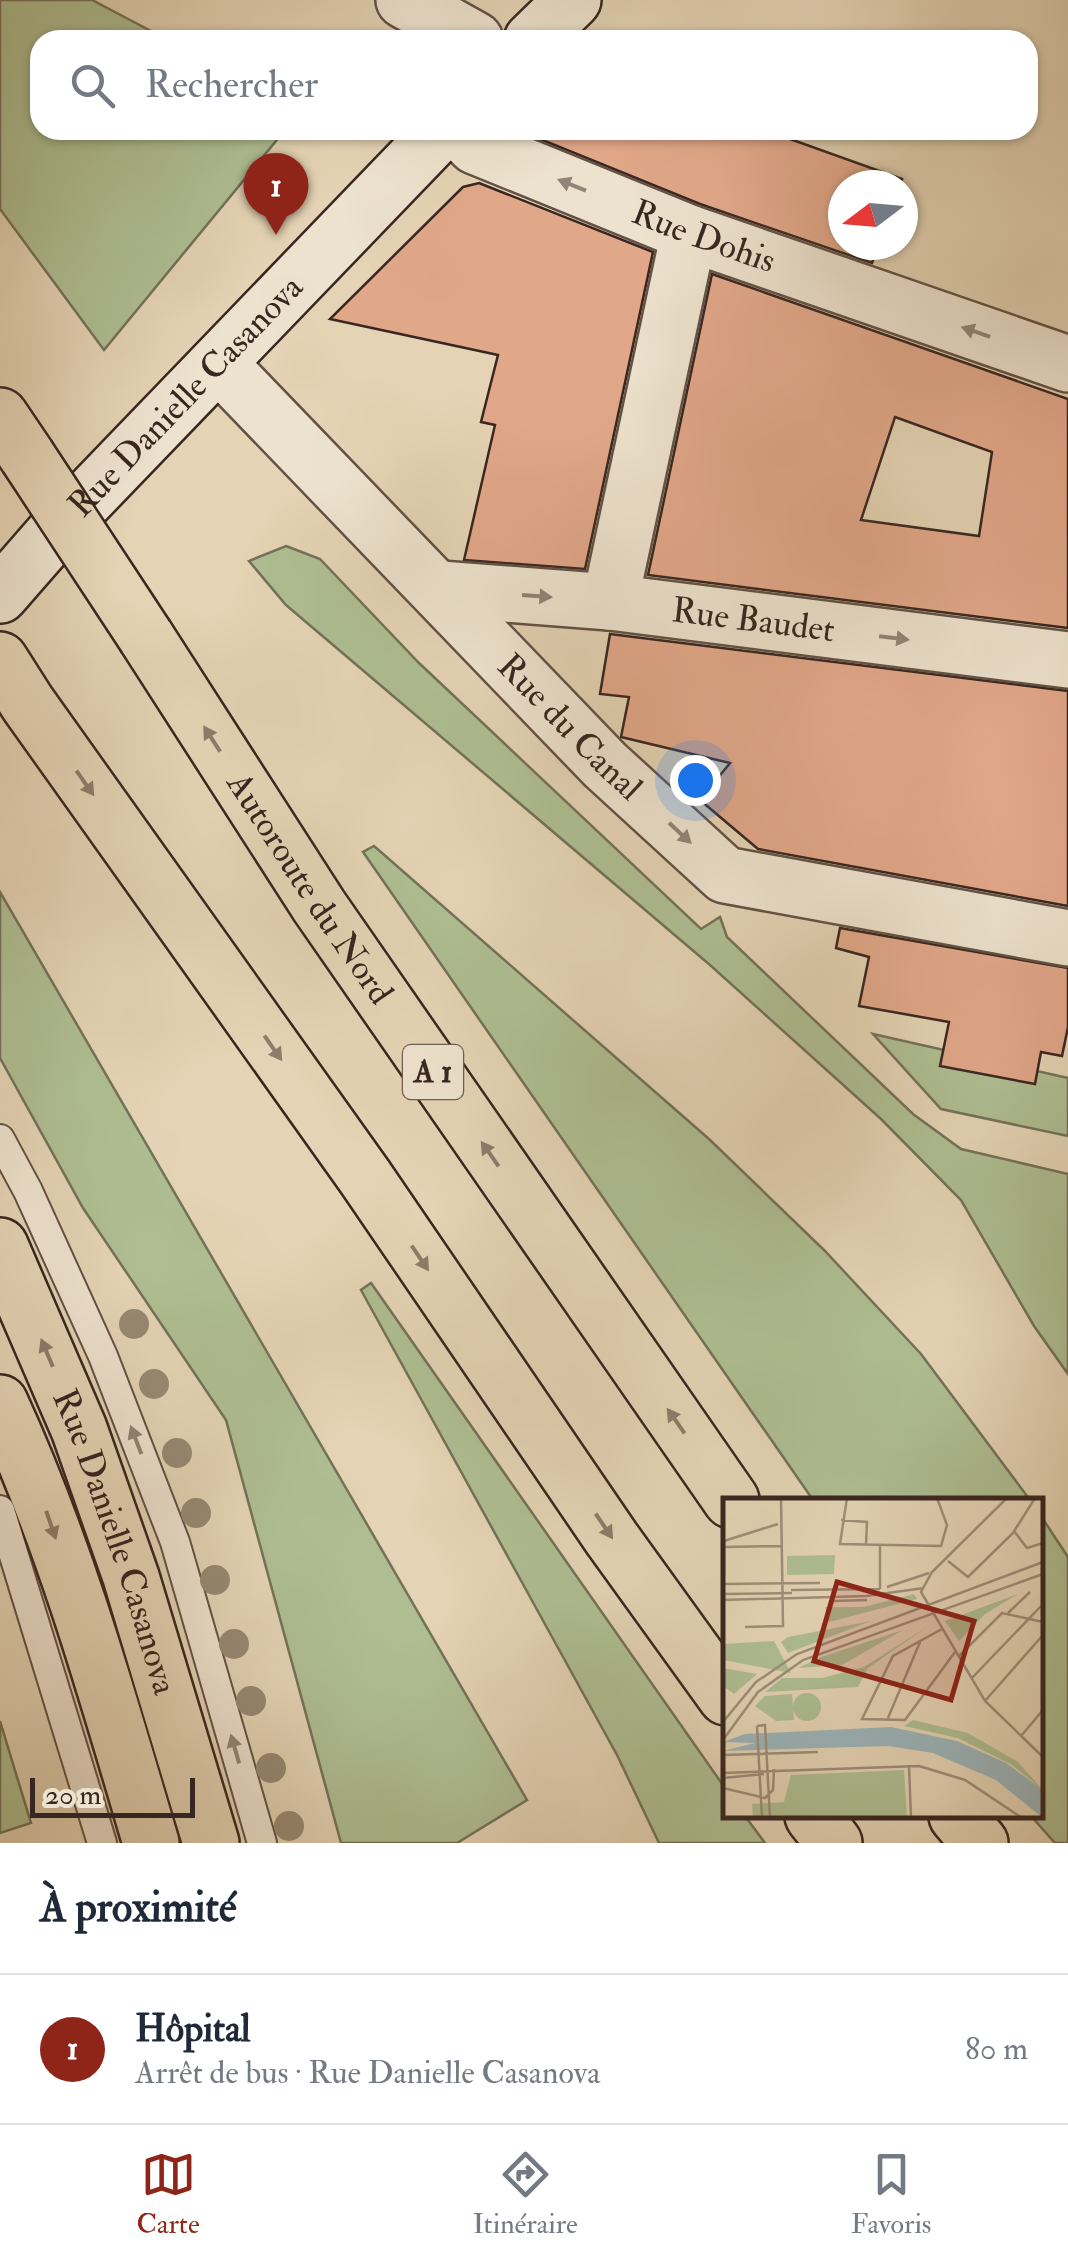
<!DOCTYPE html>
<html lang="fr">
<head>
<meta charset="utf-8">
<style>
	:root { --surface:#fff; --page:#f2f2f3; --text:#1f2937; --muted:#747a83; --line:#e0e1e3; --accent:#8f2418 }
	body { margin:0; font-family:"IM FELL Double Pica",serif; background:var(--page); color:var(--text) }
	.compass { position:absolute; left:828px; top:170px; width:90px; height:90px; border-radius:50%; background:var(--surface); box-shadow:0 2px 8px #0004; rotate:254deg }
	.scale { position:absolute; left:30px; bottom:25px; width:165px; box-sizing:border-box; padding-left:10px; border:5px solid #382620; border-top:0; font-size:28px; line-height:35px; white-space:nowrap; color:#382620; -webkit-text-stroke:8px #ede2ce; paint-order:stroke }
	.you { position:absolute; left:695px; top:780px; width:35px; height:35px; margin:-25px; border:8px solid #fff; border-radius:50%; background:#1a73e8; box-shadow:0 0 0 15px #1a73e833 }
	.badge { display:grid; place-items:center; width:65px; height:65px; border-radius:50%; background:var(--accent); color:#fff; font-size:32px; font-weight:700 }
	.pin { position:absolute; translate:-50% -82px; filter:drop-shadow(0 2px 5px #0008) }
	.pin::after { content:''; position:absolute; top:52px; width:35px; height:30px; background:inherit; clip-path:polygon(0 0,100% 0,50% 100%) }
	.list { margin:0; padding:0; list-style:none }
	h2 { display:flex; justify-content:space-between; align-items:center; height:130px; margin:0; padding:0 40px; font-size:42px }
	h2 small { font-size:32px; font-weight:400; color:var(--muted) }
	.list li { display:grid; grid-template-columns:65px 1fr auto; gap:30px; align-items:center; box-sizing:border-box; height:150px; padding:0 40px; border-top:2px solid var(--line) }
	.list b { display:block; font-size:38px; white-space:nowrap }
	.list p { margin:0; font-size:32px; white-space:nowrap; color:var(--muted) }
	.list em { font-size:32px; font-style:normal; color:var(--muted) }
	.icon { flex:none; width:55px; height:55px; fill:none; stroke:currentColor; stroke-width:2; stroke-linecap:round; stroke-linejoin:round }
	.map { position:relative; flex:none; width:1068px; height:1843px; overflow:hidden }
	.search { position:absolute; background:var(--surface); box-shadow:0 2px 8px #0004; left:30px; right:30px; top:30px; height:110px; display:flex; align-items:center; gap:25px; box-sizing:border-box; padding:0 35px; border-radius:30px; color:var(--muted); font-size:38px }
	.sheet { height:280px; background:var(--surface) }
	nav { display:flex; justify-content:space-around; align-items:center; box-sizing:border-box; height:140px; border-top:2px solid var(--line); background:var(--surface); font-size:28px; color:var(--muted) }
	nav a { display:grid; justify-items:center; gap:5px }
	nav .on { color:var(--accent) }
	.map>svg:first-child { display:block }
</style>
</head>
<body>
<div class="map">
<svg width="1068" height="1843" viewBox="0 0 1068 1843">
	<rect width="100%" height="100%" fill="#e4d3b4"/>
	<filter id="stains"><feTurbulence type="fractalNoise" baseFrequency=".002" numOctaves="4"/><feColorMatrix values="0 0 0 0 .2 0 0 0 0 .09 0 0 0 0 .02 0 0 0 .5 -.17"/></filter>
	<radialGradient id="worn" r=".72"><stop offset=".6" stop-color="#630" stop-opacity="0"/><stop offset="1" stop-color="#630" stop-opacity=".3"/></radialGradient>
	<g fill="#aebe92" stroke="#737259" stroke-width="2.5">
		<polygon points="0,0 92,0 168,40 40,40 40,130 285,130 104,350 0,209"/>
		<polygon points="286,546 320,559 419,663 701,929 720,917 727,937 913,1114 961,1149 1068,1174 1068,1374 1034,1326 961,1200 881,1119 710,965 286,605 249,561"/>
		<polygon points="374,846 709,1139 825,1251 921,1354 1030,1500 813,1500 363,852"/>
		<polygon points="0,892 527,1800 457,1843 341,1843 226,1420 83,1208 0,1058"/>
		<polygon points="873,1034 1068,1078 1068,1136 941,1109"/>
		<polygon points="371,1283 725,1788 726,1816 745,1816 765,1843 659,1843 617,1755 361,1290"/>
		<polygon points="1041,1516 1068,1557 1068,1843 1055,1843 1031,1816 1040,1816"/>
		<polygon points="0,1721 31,1823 0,1833"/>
	</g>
	<g fill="#e1a789" stroke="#382620" stroke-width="2.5" fill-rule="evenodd">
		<polygon points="530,130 765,130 902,179 900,185 843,185 843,245 879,245 872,263 700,204 530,135"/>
		<polygon points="479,183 653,252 585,569 464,560 495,425 481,422 498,355 330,319 463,187"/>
		<path d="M712,274L1068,399V628L648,575ZM895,417L992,452L979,536L861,520Z"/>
		<polygon points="610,634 1068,691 1068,906 758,849 700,800 730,763 621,737 629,697 600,694"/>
		<polygon points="840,928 1068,968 1068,1027 1062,1056 1041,1052 1035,1084 940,1066 949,1022 859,1006 869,957 836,948"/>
	</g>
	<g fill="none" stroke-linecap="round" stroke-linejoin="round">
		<g stroke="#635145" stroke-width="32">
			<g id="lane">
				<polyline points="0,1139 28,1191 103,1356 175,1542 262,1843"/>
				<polyline points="0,1510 102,1843"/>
			</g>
		</g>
		<g stroke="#635145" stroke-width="60">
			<g id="street">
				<polyline points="404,0 475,40"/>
				<path id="s1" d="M460,130L475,146L689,233L1068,364"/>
				<path id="s2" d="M219,364L605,765L725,875L1068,938"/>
				<path id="s3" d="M440,589L610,602L1068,660"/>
				<polyline points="610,602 689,233"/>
			</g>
		</g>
		<g stroke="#382620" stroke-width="60">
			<g id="secondary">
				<polyline points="532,40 573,0"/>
				<path id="s4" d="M0,595L55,532L442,130"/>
			</g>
		</g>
		<g stroke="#382620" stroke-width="60">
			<g id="primary">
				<path id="s5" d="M0,1246L79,1429L131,1577L211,1843"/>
				<path d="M0,1403C65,1544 107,1694 151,1843"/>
			</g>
		</g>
		<g stroke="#382620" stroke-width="60">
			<g id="highway">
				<polyline points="0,416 27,456"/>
				<path id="s6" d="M146,637L319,906L731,1500"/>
				<polyline points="0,660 28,704 365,1177 612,1539 726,1697"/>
				<polyline points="813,1816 834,1843"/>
				<polyline points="957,1816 980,1843"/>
			</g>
		</g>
		<use href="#lane" stroke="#ede2ce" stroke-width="28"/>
		<use href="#street" stroke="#ede2ce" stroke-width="55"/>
		<use href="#secondary" stroke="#ede2ce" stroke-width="55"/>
		<use href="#primary" stroke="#e4d3b4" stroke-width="55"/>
		<use href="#highway" stroke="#e4d3b4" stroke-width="55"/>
		<g stroke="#382620" stroke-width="60" stroke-linecap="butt">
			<polyline id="highway-bridge" points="27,456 146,637"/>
		</g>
		<use href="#highway-bridge" stroke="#e4d3b4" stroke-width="55"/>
	</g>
	<g fill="#968972">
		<circle cx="134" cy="1324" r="15"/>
		<circle cx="154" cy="1384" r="15"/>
		<circle cx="177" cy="1453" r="15"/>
		<circle cx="196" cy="1513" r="15"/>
		<circle cx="215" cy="1580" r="15"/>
		<circle cx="234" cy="1644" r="15"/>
		<circle cx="251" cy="1701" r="15"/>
		<circle cx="271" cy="1768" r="15"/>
		<circle cx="289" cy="1826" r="15"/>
	</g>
	<defs><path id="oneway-solid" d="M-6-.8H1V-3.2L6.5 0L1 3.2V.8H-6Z" transform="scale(2.5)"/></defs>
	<g fill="#928477">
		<use href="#oneway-solid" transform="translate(572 185) rotate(-158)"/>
		<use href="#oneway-solid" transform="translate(976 332) rotate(-161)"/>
		<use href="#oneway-solid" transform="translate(537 596) rotate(4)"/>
		<use href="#oneway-solid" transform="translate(894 638) rotate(7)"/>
		<use href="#oneway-solid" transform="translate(680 833) rotate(43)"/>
		<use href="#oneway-solid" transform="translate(136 1440) rotate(-111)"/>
		<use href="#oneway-solid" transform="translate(235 1749) rotate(-106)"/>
	</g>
	<g fill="#8e7c6a">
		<use href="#oneway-solid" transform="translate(212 739) rotate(-123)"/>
		<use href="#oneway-solid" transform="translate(85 783) rotate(55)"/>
		<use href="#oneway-solid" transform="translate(273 1048) rotate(55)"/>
		<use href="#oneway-solid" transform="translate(490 1154) rotate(-125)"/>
		<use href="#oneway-solid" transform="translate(420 1258) rotate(56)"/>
		<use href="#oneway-solid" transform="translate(47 1353) rotate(-113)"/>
		<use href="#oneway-solid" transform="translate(676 1421) rotate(-125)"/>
		<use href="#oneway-solid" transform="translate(51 1525) rotate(71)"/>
		<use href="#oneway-solid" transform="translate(604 1526) rotate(56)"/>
	</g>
	<g text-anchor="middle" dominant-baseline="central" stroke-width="10" stroke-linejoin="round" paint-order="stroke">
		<rect fill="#ede2ce" stroke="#6e5e54" stroke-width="2.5" x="403" y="1045" width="60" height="54" rx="8"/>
		<g font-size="32" font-weight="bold" fill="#382620">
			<text x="433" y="1072">A 1</text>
		</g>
		<g font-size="35" fill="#382620" stroke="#ede2ce">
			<text stroke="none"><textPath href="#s1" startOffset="268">Rue Dohis</textPath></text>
			<text stroke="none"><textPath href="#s4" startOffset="272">Rue Danielle Casanova</textPath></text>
			<text stroke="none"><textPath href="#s3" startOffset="315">Rue Baudet</textPath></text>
			<text stroke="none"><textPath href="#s2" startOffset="505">Rue du Canal</textPath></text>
			<text stroke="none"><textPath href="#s6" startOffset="300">Autoroute du Nord</textPath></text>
			<text stroke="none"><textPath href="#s5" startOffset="318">Rue Danielle Casanova</textPath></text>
		</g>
	</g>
	<g transform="translate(723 1498)">
		<rect width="320" height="320" fill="#e4d3b4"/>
		<path d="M112,57L111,76L64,77V58ZM191,96L194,101L106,124L102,109H141ZM295,96L262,116L236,143L222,123ZM148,123L65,155L58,144L65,139ZM204,129L145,170L135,189L42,194L59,180H99L141,169ZM180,132L119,167L75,170L98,159ZM51,143L68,175L0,162V146ZM0,170L34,176L11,196L0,188ZM70 209a14 14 0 1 1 28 0a14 14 0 1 1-28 0ZM69,196L71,222L53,223L32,208L42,198ZM190,222L245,235L295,264L320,292L289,267L235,240L181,228ZM181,272L184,320H30L29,306L61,304L68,277Z" fill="#aebe92"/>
		<path d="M168,229L234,243L283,265L320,292V320L273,282L210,255L165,248L0,253L32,245L0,244L22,236Z" fill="#9bb4b9"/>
		<path fill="none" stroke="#9f8e79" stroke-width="2.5" d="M124,0L117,46L218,48L224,27L214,0M284,0L209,74L198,94L262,203L320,259M118,22L144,24L143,47M291,33L304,50L320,45M157,47V91M1,49L59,48M225,63L245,79L290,35L312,0M1,77V43L55,26M0,86L97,85M164,89L206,75M68,92L157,91M0,96L69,95M0,102L143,98L201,90M111,103L144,102M285,115L307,94M22,129L60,128L58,0M219,131L170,158L139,221L182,222L232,154M236,158L279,115L320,124M248,181L320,106M262,203L320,137M165,220L197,144M0,224L33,184L74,156L320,64M34,228L42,227L47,320M34,228L39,320M298,238L320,212M0,242L35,194L80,162L320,76M0,257L95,254M186,267L188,320M0,275L196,268L242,282L299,320M0,280L41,276M0,290L42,300L50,292L51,271"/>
		<path fill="#8f2418" fill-opacity="0.15" stroke="#8f2418" stroke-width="5" d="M114,84L251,123L228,202L91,163Z"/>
		<rect width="320" height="320" fill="none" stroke="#382620" stroke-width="5"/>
	</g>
	<rect width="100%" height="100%" filter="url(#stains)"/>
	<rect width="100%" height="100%" fill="url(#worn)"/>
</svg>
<svg class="compass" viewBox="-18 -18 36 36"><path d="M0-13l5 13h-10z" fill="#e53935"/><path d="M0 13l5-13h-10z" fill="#747a83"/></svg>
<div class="scale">20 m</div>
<div class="you"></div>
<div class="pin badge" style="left:276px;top:235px">1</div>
<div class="search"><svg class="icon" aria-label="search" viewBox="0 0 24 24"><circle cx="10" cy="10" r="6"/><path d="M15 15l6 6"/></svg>Rechercher</div>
</div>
<section class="sheet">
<h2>À proximité<small></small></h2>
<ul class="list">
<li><span class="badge">1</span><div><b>Hôpital</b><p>Arrêt de bus · Rue Danielle Casanova</p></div><em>80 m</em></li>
</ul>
</section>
<nav>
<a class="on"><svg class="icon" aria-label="map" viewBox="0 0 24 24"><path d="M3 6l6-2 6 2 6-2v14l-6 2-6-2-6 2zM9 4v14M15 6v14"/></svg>Carte</a>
<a><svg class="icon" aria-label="directions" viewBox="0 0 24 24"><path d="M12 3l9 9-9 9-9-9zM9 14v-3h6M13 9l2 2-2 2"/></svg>Itinéraire</a>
<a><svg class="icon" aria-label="saved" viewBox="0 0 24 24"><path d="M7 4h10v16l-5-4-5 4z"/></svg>Favoris</a>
</nav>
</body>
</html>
